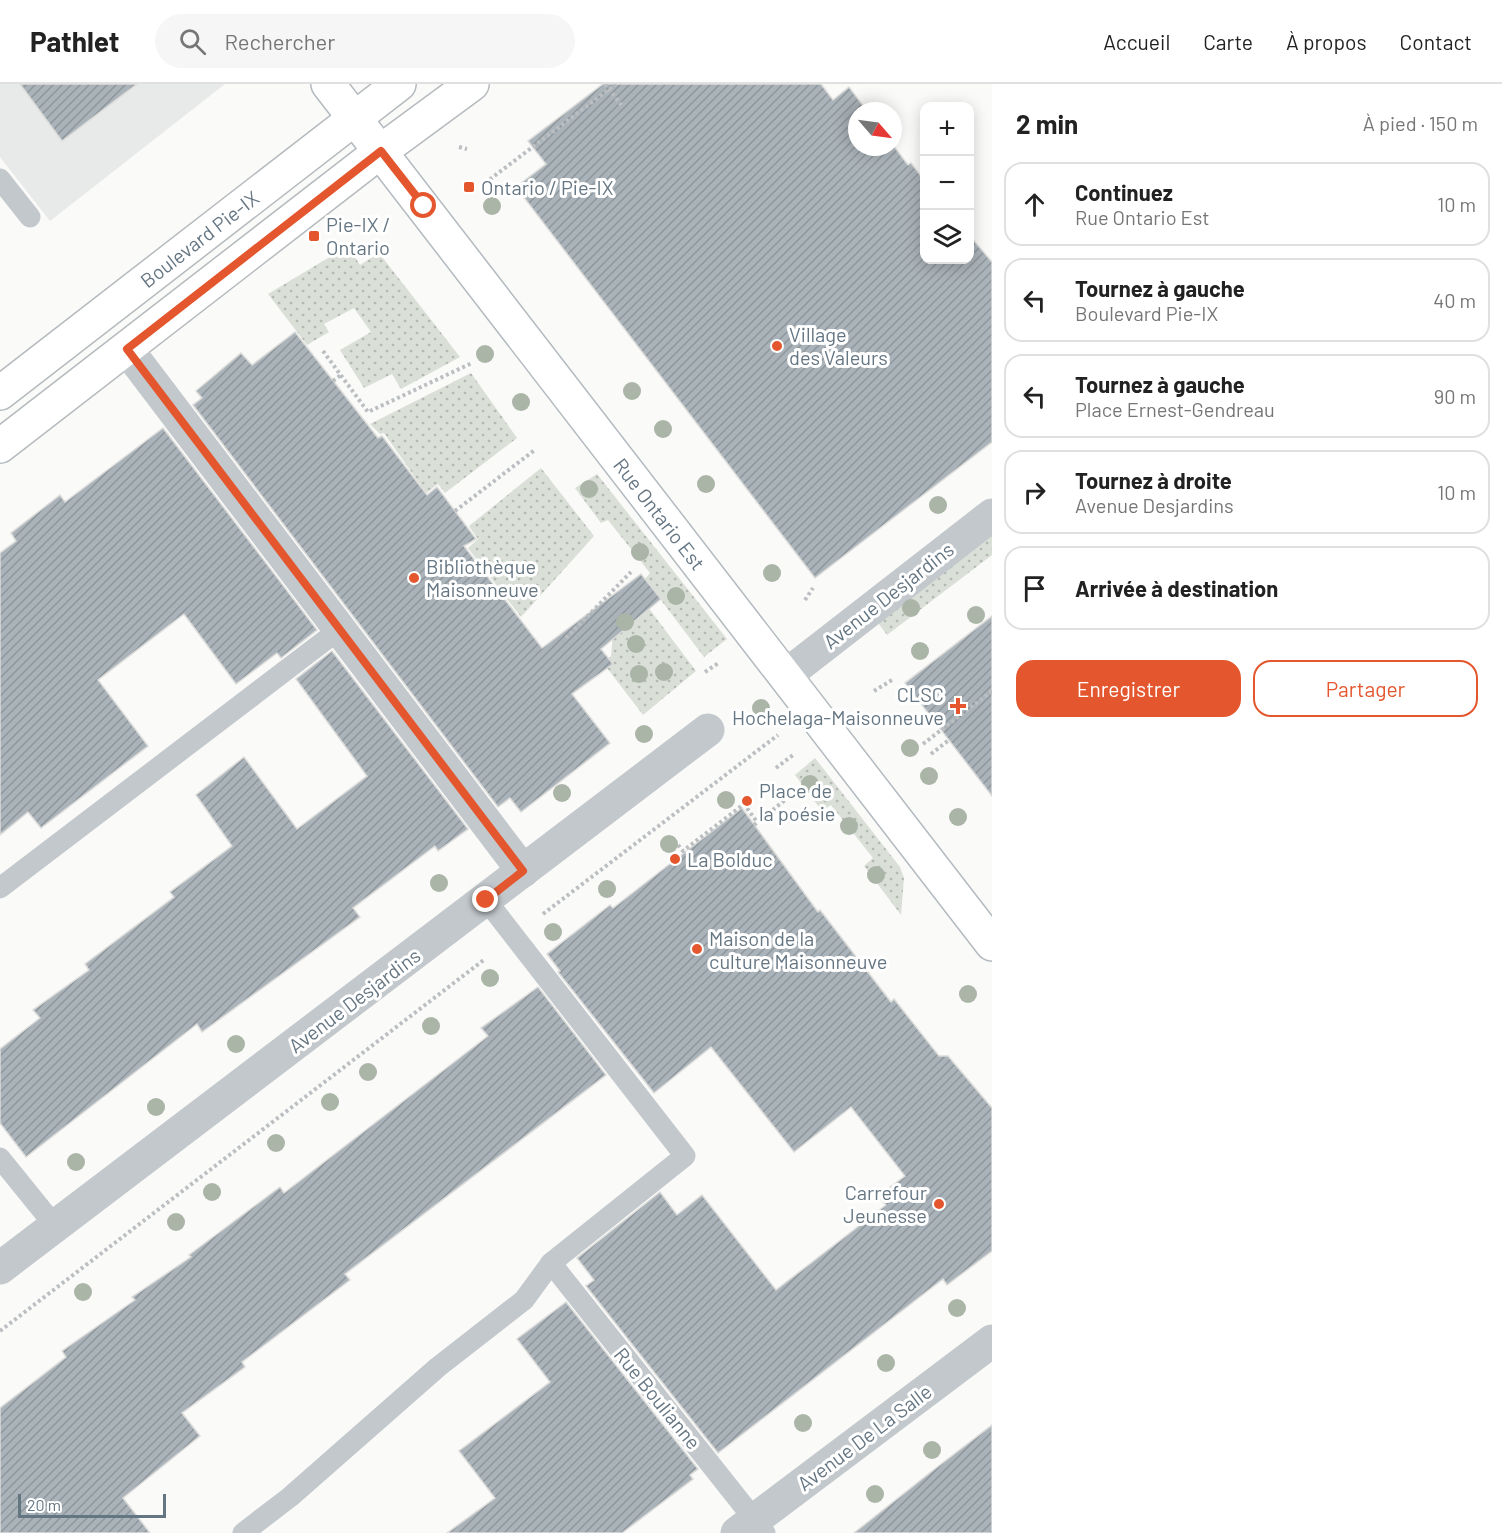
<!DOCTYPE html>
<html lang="fr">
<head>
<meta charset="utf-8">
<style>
	:root { --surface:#fff; --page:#f6f6f6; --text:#222; --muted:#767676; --line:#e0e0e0; --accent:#e4572e }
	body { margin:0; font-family:Barlow,sans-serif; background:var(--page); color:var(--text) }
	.controls { position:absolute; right:18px; top:18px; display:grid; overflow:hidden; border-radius:12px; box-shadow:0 3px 15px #0003 }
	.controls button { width:54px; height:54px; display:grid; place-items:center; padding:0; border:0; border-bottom:2px solid var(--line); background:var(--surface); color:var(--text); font:30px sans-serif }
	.compass { position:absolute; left:848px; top:18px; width:54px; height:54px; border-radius:50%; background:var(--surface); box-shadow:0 3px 15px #0003; rotate:118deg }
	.scale { position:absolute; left:18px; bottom:15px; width:148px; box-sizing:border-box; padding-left:6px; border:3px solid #657683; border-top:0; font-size:16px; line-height:21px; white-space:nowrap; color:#657683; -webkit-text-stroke:4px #fff; paint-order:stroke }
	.stop { position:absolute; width:18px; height:18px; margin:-14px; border:4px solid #e4572e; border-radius:50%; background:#fff }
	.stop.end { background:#e4572e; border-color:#fff; box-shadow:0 2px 6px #0008 }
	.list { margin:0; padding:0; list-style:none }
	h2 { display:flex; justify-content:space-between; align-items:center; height:78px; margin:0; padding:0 24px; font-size:26px }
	h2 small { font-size:20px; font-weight:400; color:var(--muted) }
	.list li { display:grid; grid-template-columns:39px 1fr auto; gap:18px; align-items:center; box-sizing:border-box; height:84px; margin:0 12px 12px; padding:0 12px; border:2px solid var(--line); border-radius:18px }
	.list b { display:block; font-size:22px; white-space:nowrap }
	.list p { margin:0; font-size:20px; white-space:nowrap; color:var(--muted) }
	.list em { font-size:20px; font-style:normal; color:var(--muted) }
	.actions { display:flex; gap:12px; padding:18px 24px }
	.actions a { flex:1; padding:14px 0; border:2px solid var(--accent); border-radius:18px; text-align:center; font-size:21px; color:var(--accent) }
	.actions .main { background:var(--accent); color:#fff }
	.icon { flex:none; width:33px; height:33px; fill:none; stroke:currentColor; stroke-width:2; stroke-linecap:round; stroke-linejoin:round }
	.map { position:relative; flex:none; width:992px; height:1449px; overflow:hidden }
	header { display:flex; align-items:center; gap:36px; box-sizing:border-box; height:84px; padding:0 30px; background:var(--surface); border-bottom:2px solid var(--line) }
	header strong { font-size:28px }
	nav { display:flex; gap:33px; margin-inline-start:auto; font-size:21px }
	.search { width:420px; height:54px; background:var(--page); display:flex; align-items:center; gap:15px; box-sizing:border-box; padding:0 21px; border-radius:33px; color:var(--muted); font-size:22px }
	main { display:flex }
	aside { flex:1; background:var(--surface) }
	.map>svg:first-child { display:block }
</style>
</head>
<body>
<header>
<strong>Pathlet</strong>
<div class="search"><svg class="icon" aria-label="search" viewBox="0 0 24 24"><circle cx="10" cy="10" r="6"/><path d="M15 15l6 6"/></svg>Rechercher</div>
<nav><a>Accueil</a><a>Carte</a><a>À propos</a><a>Contact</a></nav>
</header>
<main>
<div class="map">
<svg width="992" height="1449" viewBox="0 0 992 1449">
	<defs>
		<pattern id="grass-dots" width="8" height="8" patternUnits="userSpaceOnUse" patternTransform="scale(1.5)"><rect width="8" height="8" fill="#dadfd7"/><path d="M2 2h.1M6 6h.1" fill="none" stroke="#b4b9b4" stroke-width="1.8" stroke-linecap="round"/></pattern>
		<pattern id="building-hatch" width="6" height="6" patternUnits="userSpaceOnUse" patternTransform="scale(1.5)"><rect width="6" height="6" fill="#aab3b9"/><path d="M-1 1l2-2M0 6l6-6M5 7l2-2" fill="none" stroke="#8e969c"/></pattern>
	</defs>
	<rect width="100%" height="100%" fill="#fafaf8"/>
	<polygon fill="#e8e9e9" points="0,0 225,0 50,137 0,73"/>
	<g fill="url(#grass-dots)">
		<polygon points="348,162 360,181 379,169 460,273 401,305 392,290 364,304 340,266 371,248 354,224 324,240 329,248 307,261 268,210"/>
		<polygon points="471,289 517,354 445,409 438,400 426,409 384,349 380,350 370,340"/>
		<polygon points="541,384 594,452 521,533 468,464 478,455 469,442"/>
		<polygon points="597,390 727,555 704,573 645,495 650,489 608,436 601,439 575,404"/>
		<polygon points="992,449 992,471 887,551 876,536"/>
		<polygon points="635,506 696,587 643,631 604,580 611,572 613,549"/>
		<polygon points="815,674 900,783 904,794 901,831 864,782 873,774 831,721 822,727 795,691"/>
	</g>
	<g fill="url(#building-hatch)" stroke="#dcdcda" stroke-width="1.5">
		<polygon points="20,0 137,0 62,57"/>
		<polygon points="603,0 821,0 833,16 849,3 867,27 857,27 857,63 893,63 893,61 908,81 911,79 924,96 924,176 969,176 969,151 992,178 992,358 815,494 516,103 546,80 528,57"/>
		<polygon points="295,248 378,354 382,352 427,411 437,403 476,455 464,462 542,564 641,490 661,515 601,565 613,580 572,610 610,659 521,728 510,714 498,723 193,321 202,314 196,307 241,269 252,281"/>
		<polygon points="163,344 317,546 281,574 277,569 236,600 184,530 98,596 148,662 41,744 28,728 0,751 0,469 16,457 11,449 60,411 65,418"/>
		<polygon points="992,532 992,712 905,599"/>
		<polygon points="332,567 468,745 438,767 435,762 353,824 360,833 202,948 197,940 26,1073 0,1039 0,965 40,934 33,926 89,886 85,880 174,813 170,808 232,762 196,711 244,673 297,745 367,692 296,595"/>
		<polygon points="742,724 818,828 820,826 891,918 894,915 939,972 948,972 992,1024 992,1167 947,1201 943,1195 718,1369 586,1202 594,1196 577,1174 660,1108 677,1131 702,1111 776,1206 886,1121 878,1112 905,1092 851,1023 794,1068 711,963 654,1009 558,888 560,887 547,870 610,821 613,824"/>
		<polygon points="538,903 606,991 345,1190 350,1196 242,1278 245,1283 182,1329 200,1352 123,1414 150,1449 0,1449 0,1324 66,1273 62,1267 135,1216 132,1213 191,1173 189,1171 280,1103 284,1109 488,952 481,944"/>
		<polygon points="566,1218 698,1385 690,1391 693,1395 622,1449 447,1449 495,1414 459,1367 550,1298 517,1255"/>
		<polygon points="992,1341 992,1449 854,1449 936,1384"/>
	</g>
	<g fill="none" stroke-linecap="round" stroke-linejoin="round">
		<g stroke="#b3babf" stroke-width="36">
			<g id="secondary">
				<path id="s1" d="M328,0L992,860"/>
			</g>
		</g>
		<g stroke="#b5babe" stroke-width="36">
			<g id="primary">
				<path id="s2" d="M0,309L399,0"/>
				<polyline points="0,362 381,67 472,0"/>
			</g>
		</g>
		<g stroke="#bbbfc2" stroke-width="4" stroke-dasharray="3 3" stroke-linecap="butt">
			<polyline points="605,0 622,22"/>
			<polyline points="459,63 467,65"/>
			<polyline points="485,99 616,0"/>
			<polyline points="323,267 368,328 472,279"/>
			<polyline points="333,297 341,291"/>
			<polyline points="455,427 536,365"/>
			<polyline points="805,516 813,504"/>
			<polyline points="566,554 631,488"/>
			<polyline points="705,588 720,578"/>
			<polyline points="874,607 892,596"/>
			<polyline points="923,660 992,607"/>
			<polyline points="931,670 949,656"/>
			<polyline points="776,684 793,671"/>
			<polyline points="754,741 795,708"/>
			<polyline points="678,761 683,767 744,720 757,738"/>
			<polyline points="543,830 778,651"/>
			<polyline points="0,1247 485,875"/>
		</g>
		<g stroke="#c3c8cc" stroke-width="21">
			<polyline points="0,95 30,133"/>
			<polyline points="0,804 340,545"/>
			<polyline points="0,1074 55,1142"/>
			<polyline points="551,1179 765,1449"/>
			<polyline points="243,1449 290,1413 438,1283 524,1216 551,1179 685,1072 486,816"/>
		</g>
		<g stroke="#c3c8cc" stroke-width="33">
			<polyline points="127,265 523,787"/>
			<polyline points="785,592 992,431"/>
			<polyline points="0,1184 708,646"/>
			<polyline points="737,1449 992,1257"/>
		</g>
		<use href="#secondary" stroke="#fff" stroke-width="33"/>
		<use href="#primary" stroke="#fff" stroke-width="33"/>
	</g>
	<g fill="#aab4a7">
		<circle cx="492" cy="122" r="9"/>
		<circle cx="485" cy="270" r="9"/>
		<circle cx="632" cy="307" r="9"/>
		<circle cx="521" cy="318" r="9"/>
		<circle cx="663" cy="345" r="9"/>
		<circle cx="706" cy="400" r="9"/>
		<circle cx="589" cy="405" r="9"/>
		<circle cx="938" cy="421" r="9"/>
		<circle cx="640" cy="468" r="9"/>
		<circle cx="772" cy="489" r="9"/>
		<circle cx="676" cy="512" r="9"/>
		<circle cx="911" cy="524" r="9"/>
		<circle cx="976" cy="531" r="9"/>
		<circle cx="625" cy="538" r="9"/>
		<circle cx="636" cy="560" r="9"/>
		<circle cx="920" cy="567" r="9"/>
		<circle cx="664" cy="588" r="9"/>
		<circle cx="639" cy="590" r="9"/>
		<circle cx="761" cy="624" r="9"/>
		<circle cx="644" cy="650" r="9"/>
		<circle cx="910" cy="664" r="9"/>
		<circle cx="929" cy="692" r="9"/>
		<circle cx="810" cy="700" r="9"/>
		<circle cx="562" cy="709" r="9"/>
		<circle cx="726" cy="716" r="9"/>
		<circle cx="958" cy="733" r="9"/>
		<circle cx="849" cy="742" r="9"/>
		<circle cx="669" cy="760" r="9"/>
		<circle cx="876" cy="791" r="9"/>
		<circle cx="439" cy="799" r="9"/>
		<circle cx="607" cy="805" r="9"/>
		<circle cx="553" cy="848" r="9"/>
		<circle cx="490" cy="894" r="9"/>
		<circle cx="968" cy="910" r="9"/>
		<circle cx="431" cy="942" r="9"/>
		<circle cx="236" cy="960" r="9"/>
		<circle cx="368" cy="988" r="9"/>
		<circle cx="330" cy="1018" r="9"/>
		<circle cx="156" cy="1023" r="9"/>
		<circle cx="276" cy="1059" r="9"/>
		<circle cx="76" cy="1078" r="9"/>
		<circle cx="212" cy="1108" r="9"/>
		<circle cx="176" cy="1138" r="9"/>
		<circle cx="83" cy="1208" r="9"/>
		<circle cx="957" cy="1224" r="9"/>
		<circle cx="886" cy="1279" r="9"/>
		<circle cx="803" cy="1339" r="9"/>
		<circle cx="932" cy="1366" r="9"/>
		<circle cx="875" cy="1410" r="9"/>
	</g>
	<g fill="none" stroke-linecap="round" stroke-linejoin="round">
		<polyline stroke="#e4572e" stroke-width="8" points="424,122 381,67 127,265 523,787 486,816"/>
	</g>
	<g fill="#e4572e" stroke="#fff" stroke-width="2">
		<rect x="463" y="97" width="12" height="12" rx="3"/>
		<rect x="308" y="146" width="12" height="12" rx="3"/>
		<circle cx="777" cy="262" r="6"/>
		<circle cx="414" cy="494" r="6"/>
		<path d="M955 613h6v6h6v6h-6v6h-6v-6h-6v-6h6z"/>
		<circle cx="747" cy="717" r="6"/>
		<circle cx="675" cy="775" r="6"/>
		<circle cx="697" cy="865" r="6"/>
		<circle cx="939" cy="1120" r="6"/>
	</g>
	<g text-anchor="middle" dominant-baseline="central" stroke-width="6" stroke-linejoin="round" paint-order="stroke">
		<g font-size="20" fill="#657683" stroke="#fff" text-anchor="start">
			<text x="481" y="103">Ontario / Pie-IX</text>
			<text x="326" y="140">Pie-IX /<tspan x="326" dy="23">Ontario</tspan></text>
			<text x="789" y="250">Village<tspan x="789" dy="23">des Valeurs</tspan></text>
			<text x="426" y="482">Bibliothèque<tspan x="426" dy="23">Maisonneuve</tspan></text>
			<text x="944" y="610" text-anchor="end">CLSC<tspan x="944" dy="23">Hochelaga-Maisonneuve</tspan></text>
			<text x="759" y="706">Place de<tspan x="759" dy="23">la poésie</tspan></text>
			<text x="687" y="775">La Bolduc</text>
			<text x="709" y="854">Maison de la<tspan x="709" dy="23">culture Maisonneuve</tspan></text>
			<text x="927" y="1108" text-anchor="end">Carrefour<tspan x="927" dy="23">Jeunesse</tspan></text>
		</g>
		<g font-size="20" fill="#657683" stroke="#fff">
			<text stroke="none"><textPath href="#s2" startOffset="252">Boulevard Pie-IX</textPath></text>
			<text stroke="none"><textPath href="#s1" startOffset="543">Rue Ontario Est</textPath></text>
			<text transform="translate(888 511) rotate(-38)">Avenue Desjardins</text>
			<text transform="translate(354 916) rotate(-37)">Avenue Desjardins</text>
			<text transform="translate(658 1314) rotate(51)">Rue Boulianne</text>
			<text transform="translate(864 1353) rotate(-37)">Avenue De La Salle</text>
		</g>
	</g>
</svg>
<div class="controls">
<button>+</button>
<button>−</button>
<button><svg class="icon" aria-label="layers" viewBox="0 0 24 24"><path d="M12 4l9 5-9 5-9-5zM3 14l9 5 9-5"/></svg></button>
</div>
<svg class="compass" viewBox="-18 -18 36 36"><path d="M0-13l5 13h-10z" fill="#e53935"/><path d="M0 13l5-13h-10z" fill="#767676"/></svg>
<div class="scale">20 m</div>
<div class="stop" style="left:424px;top:122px"></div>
<div class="stop end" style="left:486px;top:816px"></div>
</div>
<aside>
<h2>2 min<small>À pied · 150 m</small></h2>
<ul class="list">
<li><svg class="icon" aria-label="ahead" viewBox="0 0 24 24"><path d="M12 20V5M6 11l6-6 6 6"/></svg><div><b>Continuez</b><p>Rue Ontario Est</p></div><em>10 m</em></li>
<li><svg class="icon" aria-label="left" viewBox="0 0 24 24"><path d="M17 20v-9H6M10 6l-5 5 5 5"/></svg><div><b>Tournez à gauche</b><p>Boulevard Pie-IX</p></div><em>40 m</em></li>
<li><svg class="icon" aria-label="left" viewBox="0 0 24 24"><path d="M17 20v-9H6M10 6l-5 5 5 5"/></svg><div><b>Tournez à gauche</b><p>Place Ernest-Gendreau</p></div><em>90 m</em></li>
<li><svg class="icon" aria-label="right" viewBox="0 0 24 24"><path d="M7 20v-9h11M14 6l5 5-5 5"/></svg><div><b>Tournez à droite</b><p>Avenue Desjardins</p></div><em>10 m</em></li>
<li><svg class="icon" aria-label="arrive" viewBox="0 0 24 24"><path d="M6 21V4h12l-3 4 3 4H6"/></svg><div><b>Arrivée à destination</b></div></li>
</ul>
<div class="actions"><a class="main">Enregistrer</a><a>Partager</a></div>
</aside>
</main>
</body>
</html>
